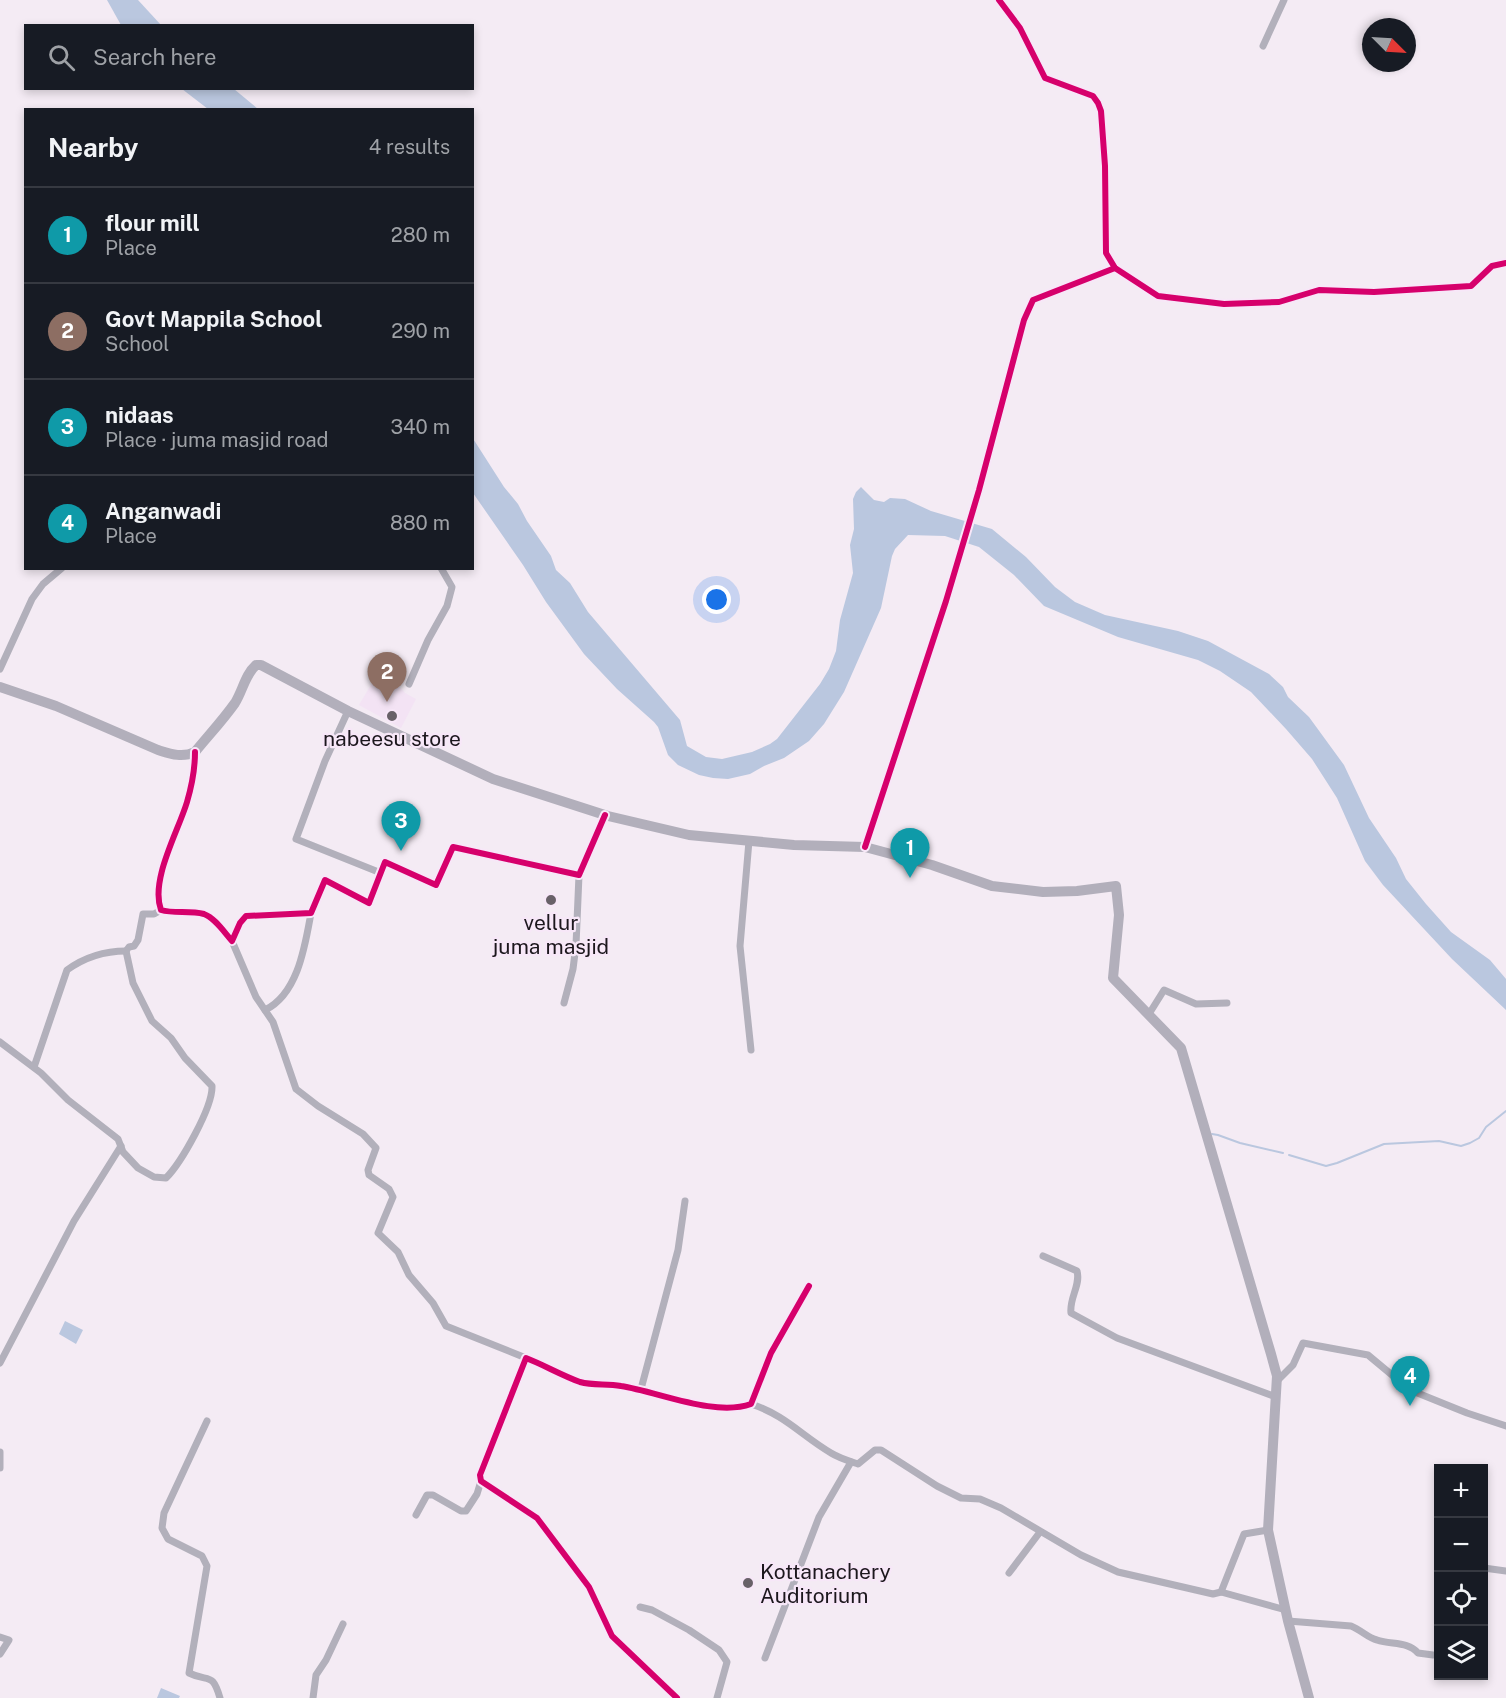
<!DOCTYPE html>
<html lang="en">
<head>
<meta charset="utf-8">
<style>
	:root { --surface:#171b24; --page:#242831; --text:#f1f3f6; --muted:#9ea1a6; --line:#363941; --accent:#d93025 }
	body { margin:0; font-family:"Public Sans",sans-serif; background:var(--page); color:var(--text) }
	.controls { position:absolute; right:18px; bottom:18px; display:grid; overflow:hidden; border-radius:0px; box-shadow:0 3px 9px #0003 }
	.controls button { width:54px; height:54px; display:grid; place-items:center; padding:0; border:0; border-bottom:2px solid var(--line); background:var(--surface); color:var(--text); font:30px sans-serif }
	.compass { position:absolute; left:1362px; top:18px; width:54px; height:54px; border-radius:50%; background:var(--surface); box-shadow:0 3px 9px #0003; rotate:114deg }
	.you { position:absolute; left:717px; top:600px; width:21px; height:21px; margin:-15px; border:4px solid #fff; border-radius:50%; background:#1a73e8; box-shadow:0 0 0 9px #1a73e833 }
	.badge { display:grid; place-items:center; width:39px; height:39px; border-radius:50%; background:var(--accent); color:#fff; font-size:20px; font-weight:700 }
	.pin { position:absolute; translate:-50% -50px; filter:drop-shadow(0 2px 3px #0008) }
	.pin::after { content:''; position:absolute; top:32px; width:21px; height:18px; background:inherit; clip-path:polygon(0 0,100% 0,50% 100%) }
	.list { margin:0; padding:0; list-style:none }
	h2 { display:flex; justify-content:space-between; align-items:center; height:78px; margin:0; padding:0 24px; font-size:26px }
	h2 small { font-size:20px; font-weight:400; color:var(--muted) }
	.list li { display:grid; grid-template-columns:39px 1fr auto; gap:18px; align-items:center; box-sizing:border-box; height:96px; padding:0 24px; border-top:2px solid var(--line) }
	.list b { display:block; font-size:22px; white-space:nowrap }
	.list p { margin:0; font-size:20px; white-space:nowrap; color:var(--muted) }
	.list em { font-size:20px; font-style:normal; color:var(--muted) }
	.icon { flex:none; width:33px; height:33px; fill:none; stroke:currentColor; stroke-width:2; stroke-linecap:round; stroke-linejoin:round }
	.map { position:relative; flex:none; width:1506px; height:1698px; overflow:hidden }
	.search { position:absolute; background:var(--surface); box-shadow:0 3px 9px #0003; left:24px; top:24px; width:450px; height:66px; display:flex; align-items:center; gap:15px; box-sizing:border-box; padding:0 21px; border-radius:0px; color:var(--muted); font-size:22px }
	.panel { position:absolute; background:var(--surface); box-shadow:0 3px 9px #0003; left:24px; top:108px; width:450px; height:462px; border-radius:0px }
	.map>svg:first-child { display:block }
</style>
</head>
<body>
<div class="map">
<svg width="1506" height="1698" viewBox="0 0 1506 1698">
	<rect width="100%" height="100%" fill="#f4ebf4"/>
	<polygon fill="#f3e3f4" points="378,673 380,677 396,683 405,693 416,699 401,728 359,705"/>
	<g fill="#bac7df">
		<polygon points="107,0 138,0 161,25 121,25"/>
		<polygon points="182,89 234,89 258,109 208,109"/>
		<polygon points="472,437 504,487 518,504 527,521 551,556 556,570 570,583 588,612 680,720 687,746 706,757 722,759 752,752 770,744 777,739 820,684 829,669 836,651 840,620 853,573 850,545 854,529 853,499 856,492 861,487 874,500 884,502 890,498 905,499 931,511 992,529 1026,557 1055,587 1075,602 1105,615 1178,631 1208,641 1269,674 1283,687 1288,697 1309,717 1344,765 1369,818 1396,858 1406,879 1426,904 1451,932 1490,960 1506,979 1506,1010 1452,959 1383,885 1365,861 1337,798 1312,759 1286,729 1251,692 1220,671 1198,660 1118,637 1044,606 1014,575 979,547 945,536 908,535 895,549 892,556 881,608 844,692 824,724 809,741 784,758 764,766 750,774 728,779 713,778 699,775 678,765 668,755 658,727 654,722 617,689 584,654 546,602 523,565 473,493"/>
		<polygon points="65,1321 83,1330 76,1344 59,1334"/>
		<polygon points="161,1688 180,1696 179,1698 157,1698"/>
	</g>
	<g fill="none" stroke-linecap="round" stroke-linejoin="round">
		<g stroke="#bac7df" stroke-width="2">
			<polyline points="1212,1134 1218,1135 1240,1143 1283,1153"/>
			<polyline points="1289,1155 1326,1166 1337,1163 1384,1144 1439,1141 1461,1146 1470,1143 1479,1138 1486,1127 1506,1111"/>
		</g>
		<g stroke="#b2b0bb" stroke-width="7">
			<polyline points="999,0 1020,28 1045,78 1093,96 1098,103 1101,111 1105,166 1106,253 1115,268 1158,296 1224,304 1279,302 1319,290 1374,292 1471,286 1492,266 1506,263"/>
			<polyline points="1263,46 1284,0"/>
			<polyline points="0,669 32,599 43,584 62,568"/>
			<polyline points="409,684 428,640 447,606 452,587 441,568"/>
			<polyline points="348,711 325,761 296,839 381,873"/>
			<path d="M195,752C195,769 192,785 187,802C178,832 150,880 161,910C174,914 190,910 204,914C215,918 224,932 232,941L240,923L246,916L311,913L325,880L369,903L385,862L436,885L453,847L579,875L605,815"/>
			<polyline points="749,841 740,946 751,1050"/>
			<polyline points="865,847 946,601 979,490 1024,320 1033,300 1115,268"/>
			<polyline points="232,941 256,997 273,1022 296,1089 318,1106 363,1134 376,1148 368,1170 369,1175 389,1189 393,1197 378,1233 398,1252 409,1275 433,1303 446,1326 526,1358"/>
			<polyline points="564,1003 573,969 576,945 579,875"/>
			<path d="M265,1010C298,994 305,946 311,913"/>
			<polyline points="1149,1014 1164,990 1196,1004 1227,1003"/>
			<path d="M0,1042L41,1073L68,1100L118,1139L123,1152L138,1168L154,1177L166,1178C181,1163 213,1107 212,1086L185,1058L171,1038L152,1021L133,983L126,951L129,947L134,946L138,940L143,914H154L161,910"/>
			<path d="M34,1067L67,970C85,957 103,951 126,951"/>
			<path d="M1043,1256L1077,1271C1081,1285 1069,1298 1071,1313L1117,1338L1276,1397"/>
			<polyline points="0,1363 74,1221 121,1146"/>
			<polyline points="1277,1381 1293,1365 1303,1343 1368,1355 1410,1390 1467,1413 1506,1426"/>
			<polyline points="641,1389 678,1250 685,1201"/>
			<path d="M751,1404C785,1415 802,1436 831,1453C839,1458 849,1461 858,1464L875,1450H881L937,1486L961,1498L980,1499L1001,1508L1081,1555L1118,1572L1213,1594L1221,1592L1244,1534L1268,1530"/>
			<path d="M207,1421L164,1513L162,1528L168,1539L202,1556L207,1566L189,1673C209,1683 212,1671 220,1698"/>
			<polyline points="0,1452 0,1468"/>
			<polyline points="416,1515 427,1495 433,1495 461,1511 466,1511 477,1494 481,1481"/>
			<polyline points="1484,1568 1506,1571"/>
			<polyline points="1009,1573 1040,1532"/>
			<polyline points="1221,1592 1286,1610"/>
			<polyline points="640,1607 652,1610 689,1630 719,1650 727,1662 717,1698"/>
			<path d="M1288,1621L1351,1626C1361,1630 1368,1638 1377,1640C1391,1645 1408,1641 1418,1653L1433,1655"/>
			<polyline points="0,1637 9,1640 0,1654"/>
			<polyline points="765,1658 819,1517 851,1462"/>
			<polyline points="313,1698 316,1675 326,1660 343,1624"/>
			<path d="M677,1698L612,1636L589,1587L537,1518L481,1481L480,1475L526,1358C544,1365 561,1375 580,1382C594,1386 607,1383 621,1386C659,1392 715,1417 751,1404L771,1353L809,1286"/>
		</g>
		<path stroke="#b2afbb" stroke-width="10" d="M0,687L56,706L158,750C171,754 182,758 195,752C208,736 223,720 235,703C243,690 245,675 256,665H261L348,711L493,779L608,816L689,835L794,845L865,847L932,865L992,886L1043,892L1077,891L1116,886L1119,915L1113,978L1181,1048L1271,1354L1277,1376L1268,1530L1288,1621L1309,1698"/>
		<g stroke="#f7e7f8" stroke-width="10">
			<g id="cycleway">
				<polyline points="999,0 1020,28 1045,78 1093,96 1098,103 1101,111 1105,166 1106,253 1115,268 1158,296 1224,304 1279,302 1319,290 1374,292 1471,286 1492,266 1506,263"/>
				<path d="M195,752C195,769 192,785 187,802C178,832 150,880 161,910C174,914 190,910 204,914C215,918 224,932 232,941L240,923L246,916L311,913L325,880L369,903L385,862L436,885L453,847L579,875L605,815"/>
				<polyline points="865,847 946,601 979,490 1024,320 1033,300 1115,268"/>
				<path d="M677,1698L612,1636L589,1587L537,1518L481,1481L480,1475L526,1358C544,1365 561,1375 580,1382C594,1386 607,1383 621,1386C659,1392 715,1417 751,1404L771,1353L809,1286"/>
			</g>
		</g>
		<use href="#cycleway" stroke="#d6006c" stroke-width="6"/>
	</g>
	<g fill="#686168" stroke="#f7e7f8" stroke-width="2">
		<circle cx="392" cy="716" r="6"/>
		<circle cx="551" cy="900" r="6"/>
		<circle cx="748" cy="1583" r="6"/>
	</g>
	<g text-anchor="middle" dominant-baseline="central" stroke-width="4.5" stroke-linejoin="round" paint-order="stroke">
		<g font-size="21" fill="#1c171d" stroke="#f7e7f8">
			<text x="392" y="738">nabeesu store</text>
			<text x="551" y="922">vellur<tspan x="551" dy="24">juma masjid</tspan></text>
			<text x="760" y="1571" text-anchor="start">Kottanachery<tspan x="760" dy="24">Auditorium</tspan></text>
		</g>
	</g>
</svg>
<div class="controls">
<button>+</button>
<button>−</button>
<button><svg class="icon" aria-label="locate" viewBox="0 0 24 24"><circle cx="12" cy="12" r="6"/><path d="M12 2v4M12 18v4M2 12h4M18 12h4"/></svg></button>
<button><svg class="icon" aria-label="layers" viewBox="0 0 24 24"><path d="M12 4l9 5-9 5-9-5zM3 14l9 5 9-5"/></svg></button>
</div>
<svg class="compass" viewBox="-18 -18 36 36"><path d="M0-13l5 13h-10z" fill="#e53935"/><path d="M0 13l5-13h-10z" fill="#9ea1a6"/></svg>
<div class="you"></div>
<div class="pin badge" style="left:910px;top:878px;background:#0f9aa8">1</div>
<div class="pin badge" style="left:387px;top:702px;background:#8d6e63">2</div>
<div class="pin badge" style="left:401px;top:851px;background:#0f9aa8">3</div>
<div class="pin badge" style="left:1410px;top:1406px;background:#0f9aa8">4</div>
<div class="search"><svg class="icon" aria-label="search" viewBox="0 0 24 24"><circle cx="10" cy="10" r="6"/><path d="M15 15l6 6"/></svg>Search here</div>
<section class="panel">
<h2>Nearby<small>4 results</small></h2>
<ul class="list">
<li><span class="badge" style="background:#0f9aa8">1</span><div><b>flour mill</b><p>Place</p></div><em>280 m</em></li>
<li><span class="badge" style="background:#8d6e63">2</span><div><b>Govt Mappila School</b><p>School</p></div><em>290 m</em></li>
<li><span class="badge" style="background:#0f9aa8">3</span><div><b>nidaas</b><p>Place · juma masjid road</p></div><em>340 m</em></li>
<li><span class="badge" style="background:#0f9aa8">4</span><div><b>Anganwadi</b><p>Place</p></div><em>880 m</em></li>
</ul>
</section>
</div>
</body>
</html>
